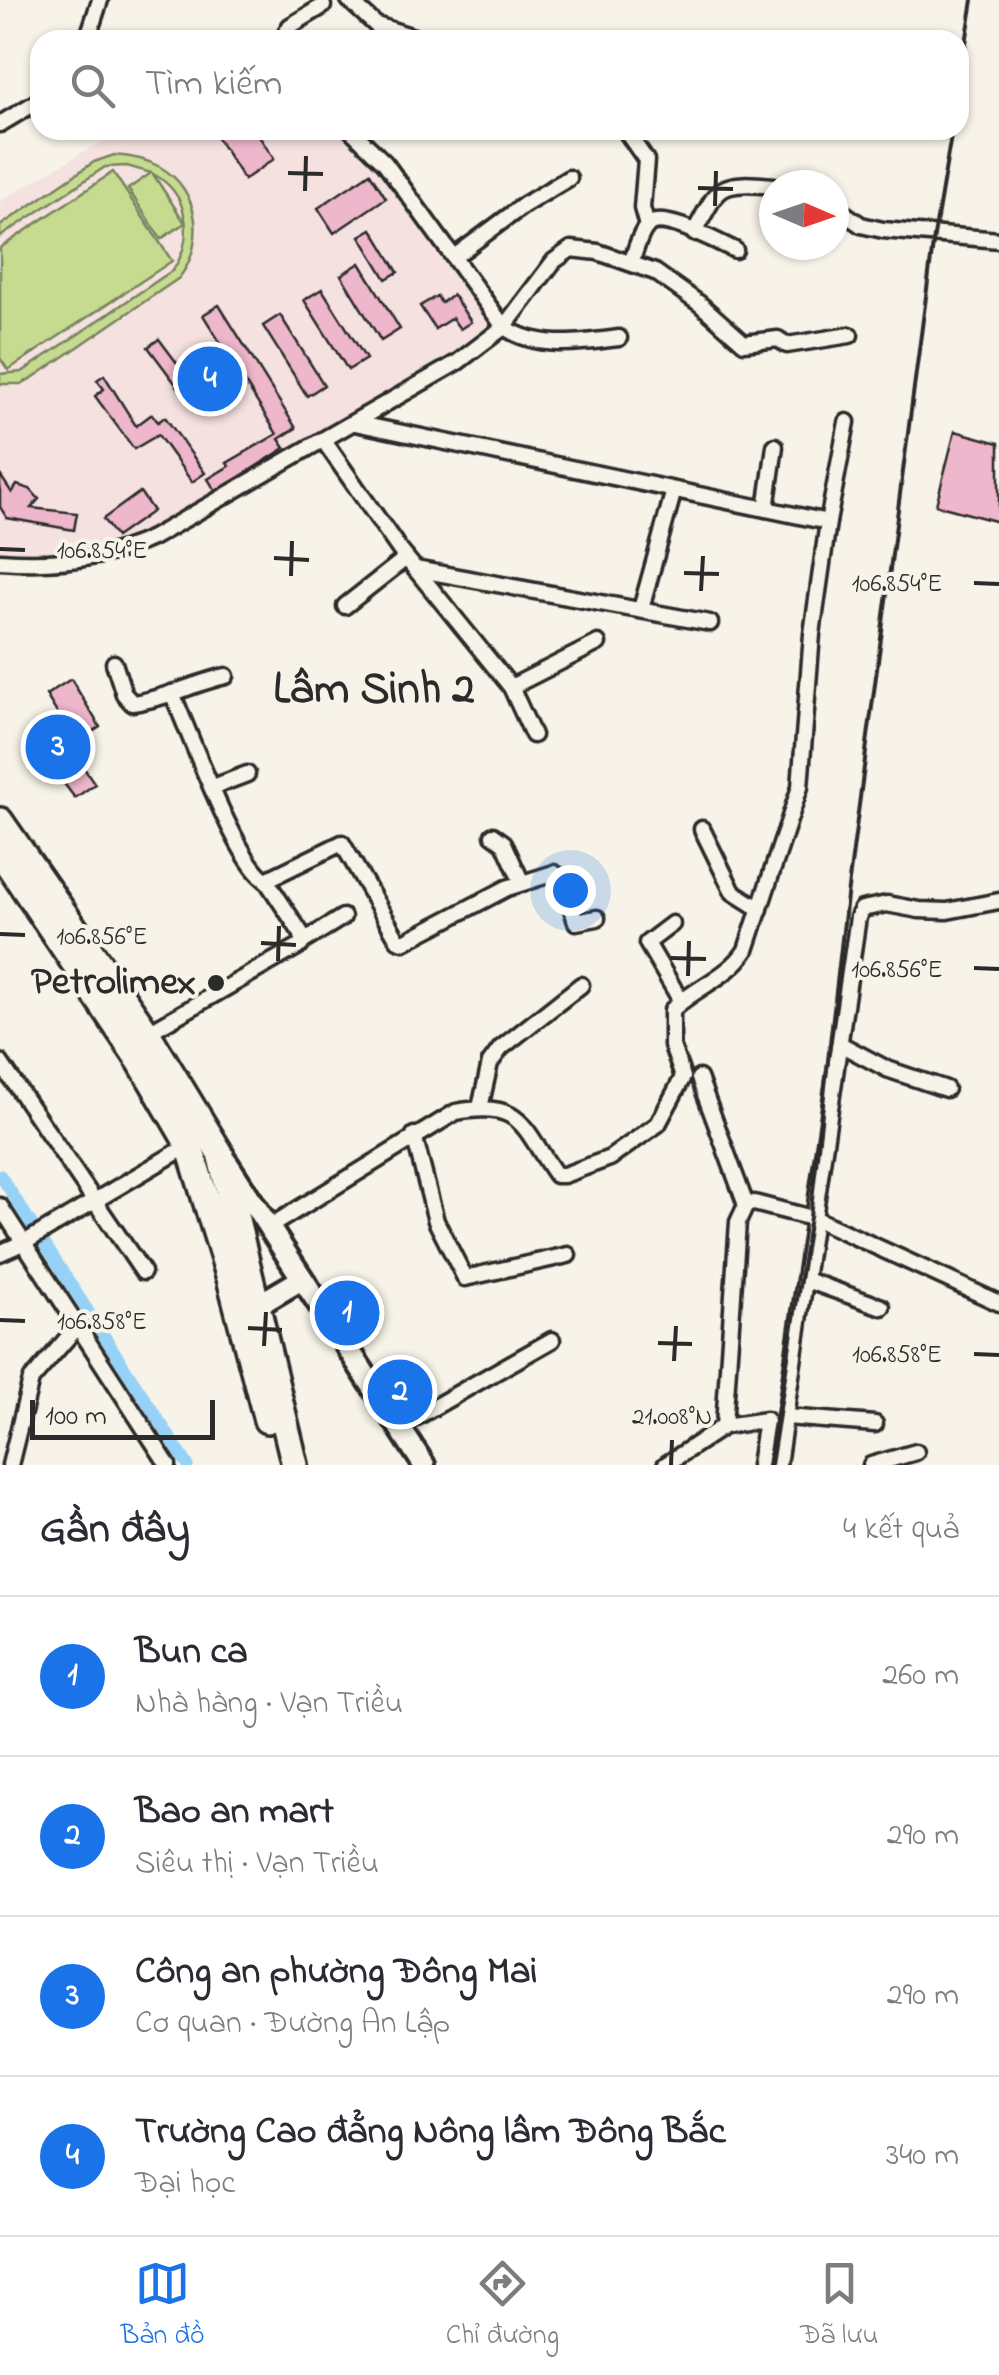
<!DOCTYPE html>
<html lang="vi">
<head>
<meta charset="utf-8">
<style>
	:root { --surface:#fff; --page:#f7f7f7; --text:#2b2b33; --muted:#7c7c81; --line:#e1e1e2; --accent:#1a73e8 }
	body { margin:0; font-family:"Indie Flower",sans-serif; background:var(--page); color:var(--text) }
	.compass { position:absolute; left:759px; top:170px; width:90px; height:90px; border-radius:50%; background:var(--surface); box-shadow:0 2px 8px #0004; rotate:92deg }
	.scale { position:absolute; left:30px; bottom:25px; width:185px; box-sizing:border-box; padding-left:10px; border:5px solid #2b2b2b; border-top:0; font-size:28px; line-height:35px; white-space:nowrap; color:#2b2b2b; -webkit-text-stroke:8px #f7f3e8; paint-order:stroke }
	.you { position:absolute; left:570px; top:890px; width:35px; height:35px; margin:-25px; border:8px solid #fff; border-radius:50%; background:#1a73e8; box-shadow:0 0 0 15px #1a73e833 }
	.badge { display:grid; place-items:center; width:65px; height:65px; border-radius:50%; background:var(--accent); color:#fff; font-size:32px; font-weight:700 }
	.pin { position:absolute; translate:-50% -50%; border:5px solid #fff; box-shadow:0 2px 10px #0006 }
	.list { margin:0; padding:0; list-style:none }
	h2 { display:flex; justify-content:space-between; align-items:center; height:130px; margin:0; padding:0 40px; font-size:42px }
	h2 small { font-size:32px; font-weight:400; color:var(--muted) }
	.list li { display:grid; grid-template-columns:65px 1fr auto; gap:30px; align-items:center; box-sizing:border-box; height:160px; padding:0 40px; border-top:2px solid var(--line) }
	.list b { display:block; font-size:38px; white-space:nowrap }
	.list p { margin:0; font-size:32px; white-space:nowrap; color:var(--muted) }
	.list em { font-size:32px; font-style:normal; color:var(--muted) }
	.icon { flex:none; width:55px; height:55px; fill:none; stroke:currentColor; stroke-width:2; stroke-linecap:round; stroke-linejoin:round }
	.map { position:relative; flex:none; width:999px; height:1465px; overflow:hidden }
	.search { position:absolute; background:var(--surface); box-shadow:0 2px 8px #0004; left:30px; right:30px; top:30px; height:110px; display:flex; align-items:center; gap:25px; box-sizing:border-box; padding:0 35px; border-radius:30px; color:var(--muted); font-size:38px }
	.sheet { height:770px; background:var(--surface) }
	nav { display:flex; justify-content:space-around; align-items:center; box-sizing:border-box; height:140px; border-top:2px solid var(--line); background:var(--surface); font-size:28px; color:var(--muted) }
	nav a { display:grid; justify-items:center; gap:5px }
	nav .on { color:var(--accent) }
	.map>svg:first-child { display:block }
</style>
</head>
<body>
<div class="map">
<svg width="999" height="1465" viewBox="0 0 999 1465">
	<rect width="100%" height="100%" fill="#f7f3e8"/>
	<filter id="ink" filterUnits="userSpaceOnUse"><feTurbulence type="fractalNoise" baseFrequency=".01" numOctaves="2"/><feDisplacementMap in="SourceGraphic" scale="20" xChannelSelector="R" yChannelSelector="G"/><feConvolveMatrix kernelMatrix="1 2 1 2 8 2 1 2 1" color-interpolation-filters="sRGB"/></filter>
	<g filter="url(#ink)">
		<polygon fill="#f5e1e0" points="121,130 342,130 375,159 500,331 166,527 108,547 0,557 0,201"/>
		<g fill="#c6db90" stroke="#78835e" stroke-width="2.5">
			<path d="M114,155C130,156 146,159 160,167C200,189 206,244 179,278L34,377L21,384H0V374L22,372L173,270C195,238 189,193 153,174L185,223L161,239L128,189L151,173L127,166L105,167L0,237V226L94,162Z"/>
			<polygon points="113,172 172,261 8,370 0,358 0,248"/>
		</g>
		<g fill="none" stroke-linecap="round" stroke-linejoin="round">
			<polyline stroke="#96d2f7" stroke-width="12" points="0,1175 188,1465"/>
		</g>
		<g fill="#efb7cc" stroke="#2b2b2b" stroke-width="2.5">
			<polygon points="212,130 255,130 274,159 244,180"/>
			<polygon points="370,173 386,198 334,233 318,208"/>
			<polygon points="372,229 398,272 386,279 360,236"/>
			<polygon points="360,263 400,329 381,341 341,275"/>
			<polygon points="322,289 366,359 348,370 304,300"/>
			<polygon points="453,295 471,322 460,329 452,318 435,329 420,306 437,296 441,303"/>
			<polygon points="219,305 296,428 279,439 285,448 216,492 208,479 229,466 227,463 277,434 203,315"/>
			<polygon points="280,315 324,385 307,396 263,326"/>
			<polygon points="159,339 192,383 181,391 148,347"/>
			<polygon points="104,375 136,426 152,414 158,422 165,417 205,473 192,482 158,435 134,449 95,396 104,389 97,380"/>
			<polygon points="955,431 999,443 999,522 936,505"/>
			<polygon points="0,475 12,493 17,485 30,489 39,499 31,508 77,513 74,530 7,518 0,507"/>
			<polygon points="140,492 153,511 116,537 103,519"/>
			<polygon points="71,679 100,727 75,743 46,695"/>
			<polygon points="63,751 70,762 77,758 95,784 75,798 53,769 57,766 52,759"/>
		</g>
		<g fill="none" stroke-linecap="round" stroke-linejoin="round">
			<g stroke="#2b2b2b" stroke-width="21">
				<g id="street">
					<polyline points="349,0 376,25 423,40"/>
					<polyline points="87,40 100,0"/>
					<polyline points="289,40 287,31 290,26 323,6"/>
					<polyline points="0,124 40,100"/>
					<path d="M351,130L385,163L504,327C538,350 581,343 619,338"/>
					<polyline points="625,130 646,160 642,208 647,226"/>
					<polyline points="834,206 861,225 883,230 999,240"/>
					<path d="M694,233C720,185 717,181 774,186"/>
					<polyline points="454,257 524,205 569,178"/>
					<path d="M631,263C635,252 639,235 647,226C660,210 719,243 735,250"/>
					<polyline points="355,423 828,522"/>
					<polyline points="324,441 399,549 511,687 533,735"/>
					<polyline points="766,509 775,446"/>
					<path d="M0,561C51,565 104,560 152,538L458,362L504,327L554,261L571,249L598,252L655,272L700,304L744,343L778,339L787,345L850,335"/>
					<polyline points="415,569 710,623"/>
					<polyline points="345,606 406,558"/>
					<polyline points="641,609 674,490"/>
					<path d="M114,663L124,694L132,703C165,699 194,683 226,676"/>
					<polyline points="511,687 598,643"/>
					<path d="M172,693C188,729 237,864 266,880L342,843L398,940L404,942L507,888L554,873L562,878L576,922L597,918"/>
					<polyline points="213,787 247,774"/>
					<polyline points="702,829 733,892 760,909"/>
					<polyline points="493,835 504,843 522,883"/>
					<polyline points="672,924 647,943 681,1001"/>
					<polyline points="304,941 343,917"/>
					<polyline points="147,1033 301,945 303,936 266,880"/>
					<polyline points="840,1044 887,1069 946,1089"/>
					<polyline points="0,1062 143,1272"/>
					<polyline points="699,1078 746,1205"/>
					<polyline points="480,1108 490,1063 501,1048 581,985"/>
					<polyline points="414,1135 436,1221 465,1278 568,1255"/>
					<polyline points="0,1206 168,1465"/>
					<path d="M269,1227L456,1112C523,1100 522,1127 556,1175H564L610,1158L658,1124L683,1077L672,1046V1010C694,988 729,977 746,950L800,787L812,634L828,522L847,422"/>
					<polyline points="0,1253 27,1241 189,1145"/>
					<polyline points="806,1280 882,1307"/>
					<polyline points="786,1417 875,1424"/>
					<polyline points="724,1426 738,1222 746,1205 754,1203 816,1219 999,1303"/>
					<polyline points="399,1427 552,1340"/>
					<polyline points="10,1465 31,1380 76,1328"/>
					<polyline points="665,1465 724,1426 766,1420 759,1465"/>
					<polyline points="778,1465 858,917 862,909 887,904 919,910 947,911 999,901"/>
					<polyline points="871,1465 916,1452"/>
				</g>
			</g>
			<g stroke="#2b2b2b" stroke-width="28">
				<g id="secondary">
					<polyline points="227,1163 424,1465"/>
					<polyline points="258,1305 302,1279"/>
				</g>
			</g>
			<g stroke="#2b2b2b" stroke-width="32">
				<g id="highway">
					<polyline points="0,821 147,1033 220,1153 295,1465"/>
					<polyline points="0,852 140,1061 189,1145 230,1278 267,1420"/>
				</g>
			</g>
			<use href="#street" stroke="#f7f3e8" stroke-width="14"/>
			<use href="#secondary" stroke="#f7f3e8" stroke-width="20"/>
			<use href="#highway" stroke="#f7f3e8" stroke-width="25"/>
			<g stroke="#2b2b2b" stroke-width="4">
				<polyline points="959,86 973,0"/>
				<polyline points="771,1465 810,1217 847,896 934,236 952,130"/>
			</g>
		</g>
	</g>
	<path fill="none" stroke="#2b2b2b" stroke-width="4" d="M288,173L323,174M698,188L733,189M305,191L306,156M715,206L716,171M0,549L25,550M274,558L309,560M684,573L719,574M291,576L292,541M974,583L999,584M701,591L703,556M0,934L25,935M261,943L296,945M671,958L706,959M278,961L279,926M974,968L999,969M688,976L689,941M0,1320L25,1321M248,1328L282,1330M658,1343L692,1344M264,1346L266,1312M974,1354L999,1355M674,1361L676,1326M671,1465L672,1440"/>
	<circle fill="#2b2b2b" stroke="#f7f3e8" stroke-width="4" cx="216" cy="983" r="10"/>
	<g text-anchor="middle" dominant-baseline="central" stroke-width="8" stroke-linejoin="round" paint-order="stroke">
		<g font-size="40" font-weight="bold" fill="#2b2b2b" stroke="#f7f3e8" text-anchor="end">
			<text x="196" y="983">Petrolimex</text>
		</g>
		<g font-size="45" font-weight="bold" fill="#2b2b2b" stroke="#f7f3e8">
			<text x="374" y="691">Lâm Sinh 2</text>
		</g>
	</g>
	<g font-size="25" text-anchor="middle" fill="#2b2b2b" stroke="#f7f3e8" stroke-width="8" stroke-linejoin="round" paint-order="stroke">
		<text x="102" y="558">106.854°E</text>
		<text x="897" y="591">106.854°E</text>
		<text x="102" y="944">106.856°E</text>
		<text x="897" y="977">106.856°E</text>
		<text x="102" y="1329">106.858°E</text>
		<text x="897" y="1362">106.858°E</text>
		<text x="672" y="1424">21.008°N</text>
	</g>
</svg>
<svg class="compass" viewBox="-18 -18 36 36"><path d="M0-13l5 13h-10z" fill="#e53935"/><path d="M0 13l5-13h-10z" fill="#7c7c81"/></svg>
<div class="scale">100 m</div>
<div class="you"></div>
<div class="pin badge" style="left:347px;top:1313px">1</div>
<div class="pin badge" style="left:400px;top:1392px">2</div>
<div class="pin badge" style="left:58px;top:747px">3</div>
<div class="pin badge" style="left:210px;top:379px">4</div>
<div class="search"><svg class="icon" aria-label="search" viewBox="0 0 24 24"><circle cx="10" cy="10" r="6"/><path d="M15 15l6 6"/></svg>Tìm kiếm</div>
</div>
<section class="sheet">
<h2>Gần đây<small>4 kết quả</small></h2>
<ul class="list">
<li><span class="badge">1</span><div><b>Bun ca</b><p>Nhà hàng · Vạn Triều</p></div><em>260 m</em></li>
<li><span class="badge">2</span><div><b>Bao an mart</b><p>Siêu thị · Vạn Triều</p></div><em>290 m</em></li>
<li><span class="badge">3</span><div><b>Công an phường Đông Mai</b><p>Cơ quan · Đường An Lập</p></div><em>290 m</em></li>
<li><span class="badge">4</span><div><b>Trường Cao đẳng Nông lâm Đông Bắc</b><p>Đại học</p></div><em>340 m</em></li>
</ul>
</section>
<nav>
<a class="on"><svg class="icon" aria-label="map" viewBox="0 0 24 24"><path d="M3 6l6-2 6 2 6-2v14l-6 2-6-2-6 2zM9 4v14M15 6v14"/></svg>Bản đồ</a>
<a><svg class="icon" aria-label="directions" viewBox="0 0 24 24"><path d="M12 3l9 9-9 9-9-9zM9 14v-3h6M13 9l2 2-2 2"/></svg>Chỉ đường</a>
<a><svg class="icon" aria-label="saved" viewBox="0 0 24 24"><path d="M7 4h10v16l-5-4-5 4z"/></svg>Đã lưu</a>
</nav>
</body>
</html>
